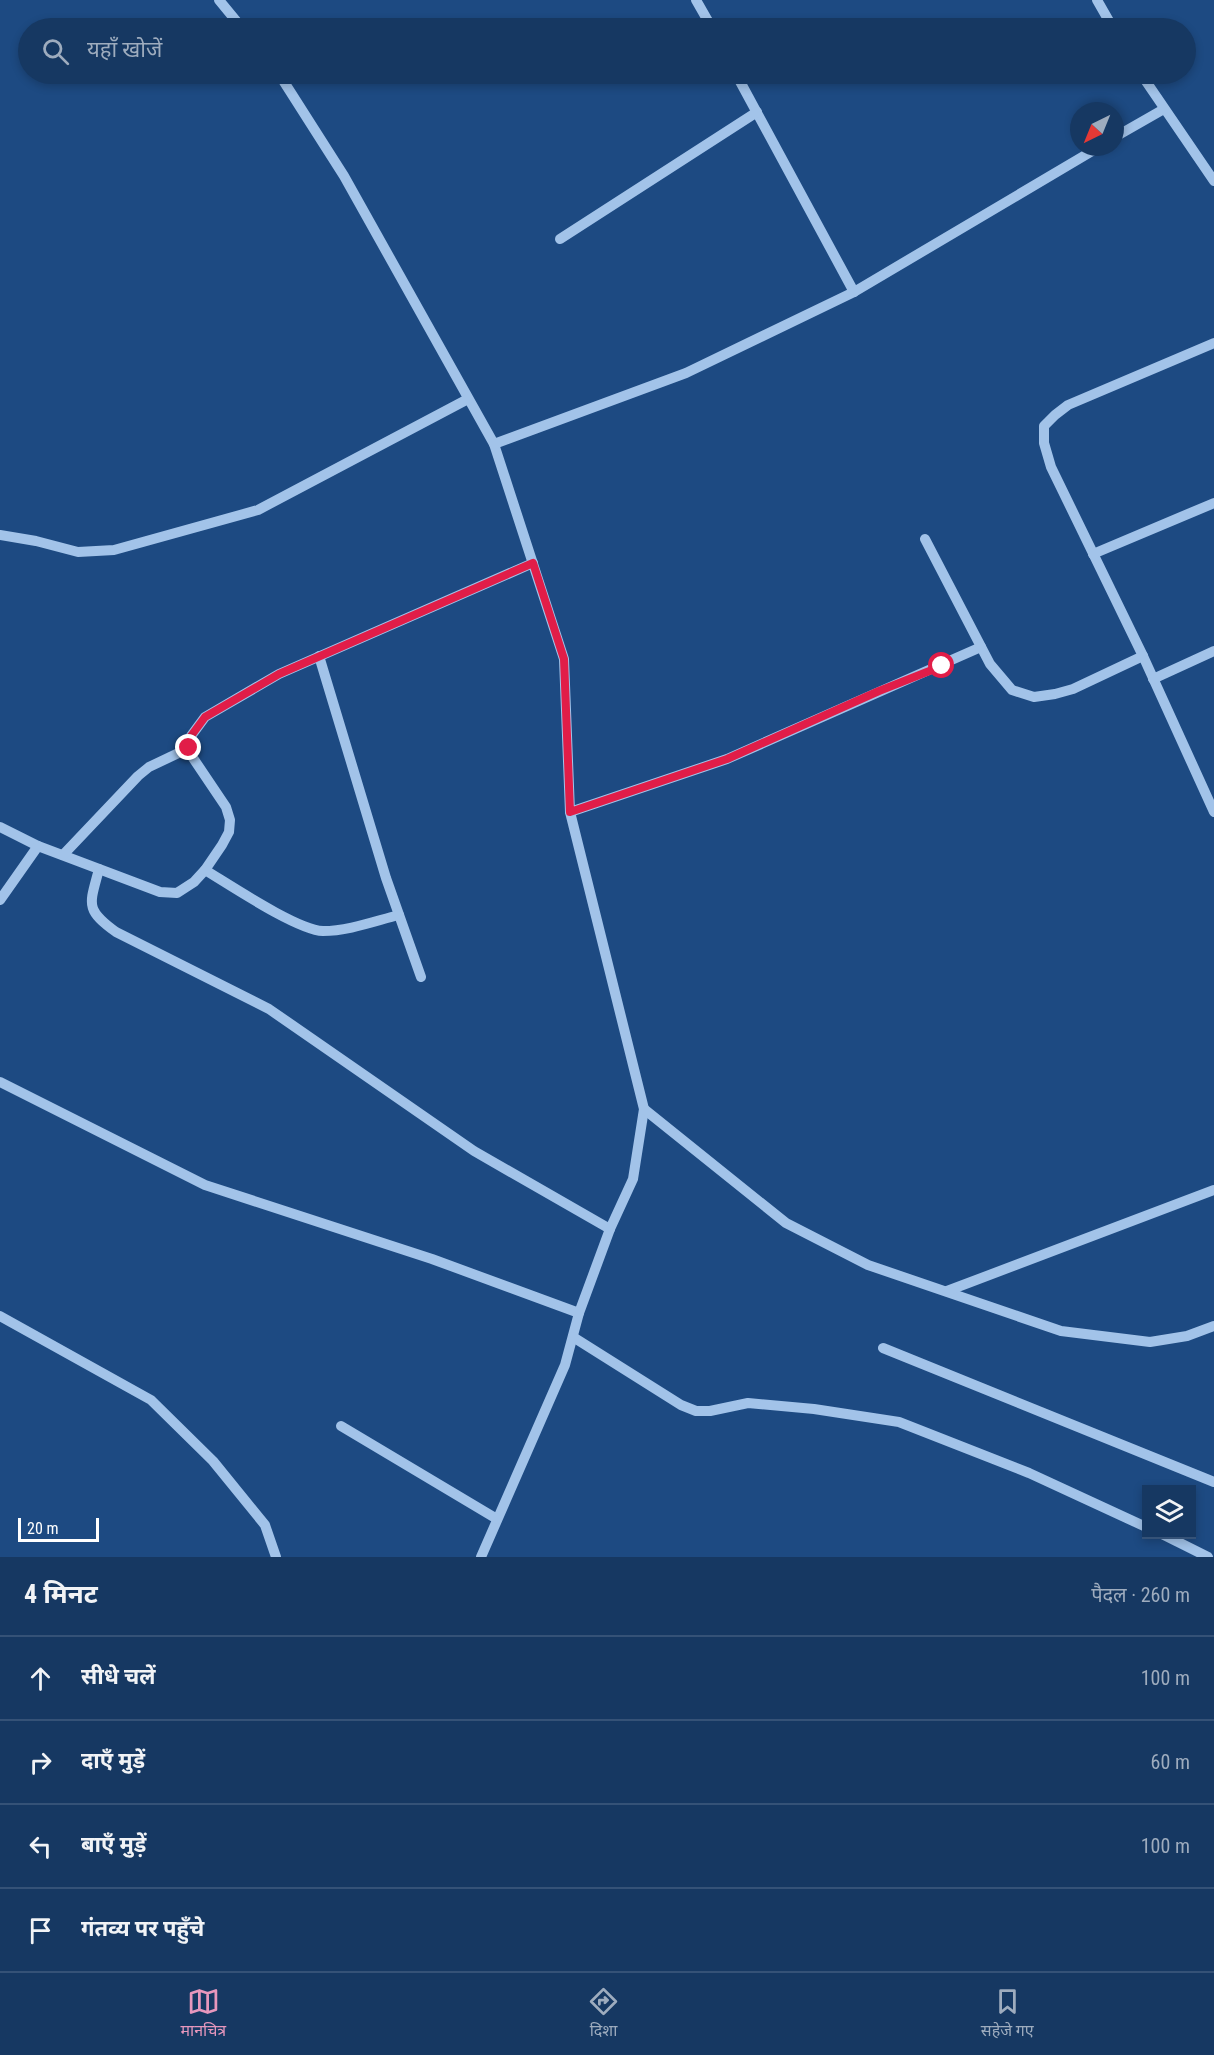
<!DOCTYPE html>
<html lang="hi">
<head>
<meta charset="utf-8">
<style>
	:root { --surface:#163862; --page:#23436b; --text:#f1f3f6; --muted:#9eacbe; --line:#355277; --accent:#e797bd }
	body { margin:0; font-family:"Roboto Condensed","Noto Sans Devanagari",sans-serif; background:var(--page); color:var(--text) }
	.controls { position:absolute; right:18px; bottom:18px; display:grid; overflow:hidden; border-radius:0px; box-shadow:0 3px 9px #0003 }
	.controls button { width:54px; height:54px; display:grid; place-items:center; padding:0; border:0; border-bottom:2px solid var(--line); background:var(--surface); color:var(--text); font:30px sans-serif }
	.compass { position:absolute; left:1070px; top:102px; width:54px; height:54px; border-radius:50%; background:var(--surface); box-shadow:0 3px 9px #0003; rotate:223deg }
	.scale { position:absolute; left:18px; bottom:15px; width:81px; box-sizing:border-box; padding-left:6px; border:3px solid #fff; border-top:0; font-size:16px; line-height:21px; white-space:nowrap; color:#fff; -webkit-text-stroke:4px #1d4a82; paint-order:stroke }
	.stop { position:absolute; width:18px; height:18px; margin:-14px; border:4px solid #e11d48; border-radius:50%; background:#fff }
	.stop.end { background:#e11d48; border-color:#fff; box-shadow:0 2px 6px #0008 }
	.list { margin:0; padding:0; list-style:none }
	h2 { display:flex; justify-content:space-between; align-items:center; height:78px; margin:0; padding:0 24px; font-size:26px }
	h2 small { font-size:20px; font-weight:400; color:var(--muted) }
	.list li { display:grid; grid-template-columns:39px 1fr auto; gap:18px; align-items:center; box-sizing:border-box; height:84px; padding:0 24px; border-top:2px solid var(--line) }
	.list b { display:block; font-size:22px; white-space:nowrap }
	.list em { font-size:20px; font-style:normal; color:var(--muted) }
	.icon { flex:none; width:33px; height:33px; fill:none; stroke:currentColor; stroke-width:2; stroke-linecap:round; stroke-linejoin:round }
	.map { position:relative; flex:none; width:1214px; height:1557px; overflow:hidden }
	.search { position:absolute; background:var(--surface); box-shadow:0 3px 9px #0003; left:18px; right:18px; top:18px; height:66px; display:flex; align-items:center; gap:15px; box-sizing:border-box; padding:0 21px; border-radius:33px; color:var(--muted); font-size:22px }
	.sheet { height:414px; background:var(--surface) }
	nav { display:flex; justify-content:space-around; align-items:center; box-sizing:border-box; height:84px; border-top:2px solid var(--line); background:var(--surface); font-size:16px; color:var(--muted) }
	nav a { display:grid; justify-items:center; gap:3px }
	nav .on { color:var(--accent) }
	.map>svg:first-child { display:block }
</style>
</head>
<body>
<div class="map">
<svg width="1214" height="1557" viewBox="0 0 1214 1557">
	<rect width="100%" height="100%" fill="#1d4a82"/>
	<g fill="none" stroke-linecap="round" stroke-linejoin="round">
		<g stroke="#a2c3e9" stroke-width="10">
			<polyline points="219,0 242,28"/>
			<polyline points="696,0 712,28"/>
			<polyline points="1097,0 1113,28"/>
			<polyline points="279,74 344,176 494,444 564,659 570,812 644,1109 633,1179 610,1229 579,1313 565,1365 481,1557"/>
			<polyline points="736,74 854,292"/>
			<polyline points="1141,74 1214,181"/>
			<polyline points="1115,137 1164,109"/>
			<polyline points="560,239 757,112"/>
			<polyline points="1214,343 1068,405 1055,415 1044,426 1044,443 1051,467 1143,656 1214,812"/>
			<polyline points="494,444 686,373 854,292 1099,147"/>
			<polyline points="0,535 36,541 78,552 114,550 258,510 468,399"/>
			<polyline points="925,539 990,664 1012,690 1034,697 1055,694 1073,689 1143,656"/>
			<polyline points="1093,554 1214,503"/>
			<polyline points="319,656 386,878 421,977"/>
			<polyline points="1153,679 1214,651"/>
			<polyline points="570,812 727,759 981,647"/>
			<polyline points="0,827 38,846 160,892 177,893 194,882 205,870 222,845 229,832 230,820 226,807 193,758 189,748 191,736 205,717 279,674 533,563"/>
			<polyline points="63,855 138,776 149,767 189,748"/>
			<path d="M99,869C90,904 84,909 116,932L269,1009L474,1151L610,1229"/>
			<path d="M205,870C230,885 297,930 323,931C348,931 375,921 399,915"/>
			<polyline points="0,900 38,846"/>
			<polyline points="0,1082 205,1185 432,1259 579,1313"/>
			<polyline points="644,1109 786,1223 868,1265 1061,1331 1150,1342 1187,1336 1214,1326"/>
			<polyline points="947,1291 1214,1190"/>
			<polyline points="0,1316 151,1400 213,1461 265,1525 276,1557"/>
			<polyline points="573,1337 681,1405 696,1411 710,1411 748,1403 814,1409 899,1422 1029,1473 1146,1527"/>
			<polyline points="883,1348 1214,1482"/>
			<polyline points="341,1426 497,1519"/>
			<polyline points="1162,1534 1208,1557"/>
		</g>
	</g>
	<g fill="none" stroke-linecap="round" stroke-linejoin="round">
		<polyline stroke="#e11d48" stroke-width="8" points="189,748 191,736 205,717 279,674 533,563 564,659 570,812 727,759 879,691 942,666"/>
	</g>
</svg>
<div class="controls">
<button><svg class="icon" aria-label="layers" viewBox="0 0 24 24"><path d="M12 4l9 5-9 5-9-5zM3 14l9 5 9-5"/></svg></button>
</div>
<svg class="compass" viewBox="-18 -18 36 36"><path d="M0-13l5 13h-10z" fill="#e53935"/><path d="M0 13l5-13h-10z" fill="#9eacbe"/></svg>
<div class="scale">20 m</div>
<div class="stop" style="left:942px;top:666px"></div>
<div class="stop end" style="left:189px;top:748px"></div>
<div class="search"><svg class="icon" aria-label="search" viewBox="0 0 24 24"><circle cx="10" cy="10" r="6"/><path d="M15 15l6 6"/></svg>यहाँ खोजें</div>
</div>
<section class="sheet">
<h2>4 मिनट<small>पैदल · 260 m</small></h2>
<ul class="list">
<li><svg class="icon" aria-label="ahead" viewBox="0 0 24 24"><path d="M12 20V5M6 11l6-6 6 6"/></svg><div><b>सीधे चलें</b></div><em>100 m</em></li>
<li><svg class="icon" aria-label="right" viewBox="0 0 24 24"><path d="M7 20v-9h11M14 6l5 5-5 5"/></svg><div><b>दाएँ मुड़ें</b></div><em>60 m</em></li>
<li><svg class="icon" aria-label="left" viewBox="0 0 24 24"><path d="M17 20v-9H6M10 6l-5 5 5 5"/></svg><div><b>बाएँ मुड़ें</b></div><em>100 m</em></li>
<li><svg class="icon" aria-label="arrive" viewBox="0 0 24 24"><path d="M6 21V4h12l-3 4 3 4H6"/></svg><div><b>गंतव्य पर पहुँचे</b></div></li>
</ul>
</section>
<nav>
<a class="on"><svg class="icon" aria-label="map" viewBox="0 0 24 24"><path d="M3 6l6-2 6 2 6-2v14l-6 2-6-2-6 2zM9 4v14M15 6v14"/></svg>मानचित्र</a>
<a><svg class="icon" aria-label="directions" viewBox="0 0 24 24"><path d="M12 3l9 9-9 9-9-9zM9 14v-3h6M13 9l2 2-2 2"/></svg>दिशा</a>
<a><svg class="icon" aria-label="saved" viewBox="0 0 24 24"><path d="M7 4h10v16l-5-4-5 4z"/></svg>सहेजे गए</a>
</nav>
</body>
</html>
